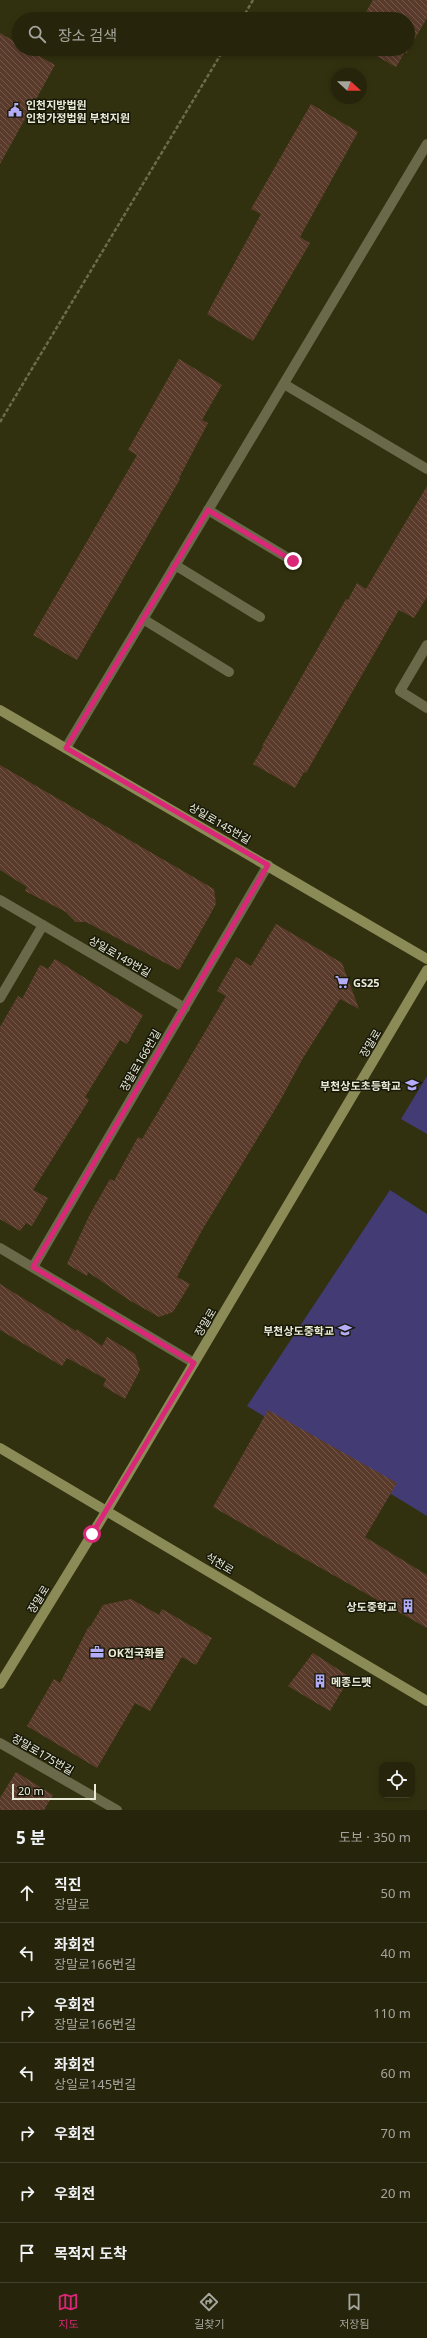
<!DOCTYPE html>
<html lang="ko">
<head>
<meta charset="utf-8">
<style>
	:root { --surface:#26250b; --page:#2e2d14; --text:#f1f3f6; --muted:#a4a59d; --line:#42422c; --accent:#db2777 }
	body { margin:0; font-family:"Noto Sans","Noto Sans KR",sans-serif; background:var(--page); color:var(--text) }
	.controls { position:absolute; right:12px; bottom:12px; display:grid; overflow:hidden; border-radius:8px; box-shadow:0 2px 6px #0003 }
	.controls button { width:36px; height:36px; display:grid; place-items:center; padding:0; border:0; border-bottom:1px solid var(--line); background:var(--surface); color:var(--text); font:20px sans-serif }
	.compass { position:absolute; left:331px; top:68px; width:36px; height:36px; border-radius:50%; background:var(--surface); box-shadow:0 2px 6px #0003; rotate:111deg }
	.scale { position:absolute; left:12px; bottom:10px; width:84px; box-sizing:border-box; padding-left:4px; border:2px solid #eaebd7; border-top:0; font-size:11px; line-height:14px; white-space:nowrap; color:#eaebd7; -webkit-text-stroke:3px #18180a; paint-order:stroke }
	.stop { position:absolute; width:12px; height:12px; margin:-9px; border:3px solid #db2777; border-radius:50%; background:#fff }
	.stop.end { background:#db2777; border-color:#fff; box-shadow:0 1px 4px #0008 }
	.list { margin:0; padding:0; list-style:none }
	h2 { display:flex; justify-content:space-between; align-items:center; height:52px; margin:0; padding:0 16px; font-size:17px }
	h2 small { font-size:13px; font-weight:400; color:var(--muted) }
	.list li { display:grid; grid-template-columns:26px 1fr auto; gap:12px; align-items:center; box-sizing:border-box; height:60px; padding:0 16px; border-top:1px solid var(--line) }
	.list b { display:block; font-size:15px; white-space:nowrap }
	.list p { margin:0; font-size:13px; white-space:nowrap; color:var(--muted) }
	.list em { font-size:13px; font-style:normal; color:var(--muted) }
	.icon { flex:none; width:22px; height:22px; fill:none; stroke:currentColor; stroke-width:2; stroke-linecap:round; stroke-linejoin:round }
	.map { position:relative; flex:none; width:427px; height:1810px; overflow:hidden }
	.search { position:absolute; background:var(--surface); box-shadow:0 2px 6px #0003; left:12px; right:12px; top:12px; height:44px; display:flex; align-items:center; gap:10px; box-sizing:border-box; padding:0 14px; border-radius:22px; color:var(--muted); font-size:15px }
	.sheet { height:472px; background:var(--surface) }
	nav { display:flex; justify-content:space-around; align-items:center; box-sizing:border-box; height:56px; border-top:1px solid var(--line); background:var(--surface); font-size:11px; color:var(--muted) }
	nav a { display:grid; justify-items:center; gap:2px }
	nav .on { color:var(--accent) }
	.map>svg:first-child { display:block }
</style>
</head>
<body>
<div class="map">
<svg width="427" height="1810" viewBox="0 0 427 1810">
	<defs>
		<pattern id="building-back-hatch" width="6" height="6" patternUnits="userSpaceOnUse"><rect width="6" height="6" fill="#5a3b2b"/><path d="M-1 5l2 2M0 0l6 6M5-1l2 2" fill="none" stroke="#725849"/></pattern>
	</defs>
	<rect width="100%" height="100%" fill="#32310f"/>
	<g fill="#433b73">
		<polygon points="427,1076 427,1134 401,1119"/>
		<polygon points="390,1190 427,1214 427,1516 247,1406"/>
	</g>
	<g fill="url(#building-back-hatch)">
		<polygon points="373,0 427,0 427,18 406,54 405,52 396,67 364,49 408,49 408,19 362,19"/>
		<polygon points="0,33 19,44 19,49 27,49 55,65 0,164"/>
		<polygon points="311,104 358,132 300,237 310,243 253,341 207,314 261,214 251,209"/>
		<polygon points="179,359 222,385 202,420 208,423 179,478 180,479 77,660 33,635 137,455 128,450"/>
		<polygon points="427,486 427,597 414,618 399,610 306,773 304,772 295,788 253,764 263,747 262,746 346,599 348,600 357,583 366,589"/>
		<polygon points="0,765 214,889 216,904 179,970 86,922 76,922 66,912 25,891 27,887 0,870"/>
		<polygon points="276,924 342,963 359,1009 340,999 303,1058 280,1101 201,1232 177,1277 190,1284 173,1312 159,1317 129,1300 88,1272 87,1276 67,1264 89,1216 110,1179 114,1181 138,1137 142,1139 226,996 217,991 236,957 251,966"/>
		<polygon points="55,959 143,1015 127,1044 120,1040 85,1097 89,1100 33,1190 48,1198 32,1226 26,1223 20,1231 0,1219 0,1027 18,996 22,999 40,965 48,969"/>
		<polygon points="0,1284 76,1331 77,1329 102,1346 107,1337 135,1354 140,1370 125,1399 103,1386 106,1379 67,1358 62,1366 0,1330"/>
		<polygon points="268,1410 397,1483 365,1537 427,1575 427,1628 213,1507"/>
		<polygon points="131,1599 159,1615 162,1609 212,1638 196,1665 182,1657 150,1711 135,1703 97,1768 27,1726 54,1679 60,1683 89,1626 90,1627 103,1605"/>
		<polygon points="313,1653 350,1677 330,1711 288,1686"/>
		<polygon points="16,1772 53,1795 44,1810 0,1810 0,1798"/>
	</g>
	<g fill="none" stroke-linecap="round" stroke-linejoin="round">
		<g stroke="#6b6b4d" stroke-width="2.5" stroke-dasharray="4 2" stroke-linecap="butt">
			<polyline points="242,19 253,0"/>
			<polyline points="0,422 224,49"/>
		</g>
		<g stroke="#6a6a4a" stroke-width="10">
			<polyline points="284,384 427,469"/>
			<polyline points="208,510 293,561"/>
			<polyline points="175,565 260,617"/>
			<polyline points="143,619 229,672"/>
			<polyline points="427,645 400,691 427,708"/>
			<polyline points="66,748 427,144"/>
		</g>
		<g stroke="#6a6a4a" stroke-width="10">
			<polyline points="0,900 185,1008"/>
			<polyline points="0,998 43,925"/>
			<polyline points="0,1248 194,1363"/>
			<polyline points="33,1267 268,865"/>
			<polyline points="0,1743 117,1810"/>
		</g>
		<g stroke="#8b8b57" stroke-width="10">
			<polyline points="0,710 427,959"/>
			<polyline points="0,1448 427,1701"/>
			<polyline points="0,1684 107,1510 427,970"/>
		</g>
	</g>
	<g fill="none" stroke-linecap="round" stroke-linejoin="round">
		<polyline stroke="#db2777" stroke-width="5" points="92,1534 194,1363 33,1267 268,865 66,748 208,510 293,561"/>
	</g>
	<defs>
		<g id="civic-bare" transform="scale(1.08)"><path d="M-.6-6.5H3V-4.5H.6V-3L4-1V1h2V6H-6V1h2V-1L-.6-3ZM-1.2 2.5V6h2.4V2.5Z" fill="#b3acf9" stroke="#18180a" stroke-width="2.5" paint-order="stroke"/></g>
		<g id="supermarket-bare" transform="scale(1.08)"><path d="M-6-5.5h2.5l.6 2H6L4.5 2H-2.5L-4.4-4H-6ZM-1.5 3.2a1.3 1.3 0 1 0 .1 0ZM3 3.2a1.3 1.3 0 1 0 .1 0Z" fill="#b3acf9" stroke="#18180a" stroke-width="2.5" paint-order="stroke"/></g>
		<g id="school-bare" transform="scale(1.08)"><path d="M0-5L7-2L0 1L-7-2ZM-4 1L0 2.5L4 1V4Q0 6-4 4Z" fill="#b3acf9" stroke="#18180a" stroke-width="2.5" paint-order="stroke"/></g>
		<g id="building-bare" transform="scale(1.08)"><path d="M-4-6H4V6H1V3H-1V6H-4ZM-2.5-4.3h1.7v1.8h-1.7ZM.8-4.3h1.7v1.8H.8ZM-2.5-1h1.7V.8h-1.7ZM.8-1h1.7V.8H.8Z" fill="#b3acf9" stroke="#18180a" stroke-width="2.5" paint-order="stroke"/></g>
		<g id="office-bare" transform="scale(1.08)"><path d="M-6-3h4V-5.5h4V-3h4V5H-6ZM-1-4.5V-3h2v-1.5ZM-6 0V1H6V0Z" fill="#b3acf9" stroke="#18180a" stroke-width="2.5" paint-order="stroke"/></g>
	</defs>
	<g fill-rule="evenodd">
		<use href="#civic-bare" x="15" y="110"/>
		<use href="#supermarket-bare" x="342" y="982"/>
		<use href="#school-bare" x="412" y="1085"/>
		<use href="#school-bare" x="345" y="1330"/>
		<use href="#building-bare" x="408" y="1606"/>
		<use href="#office-bare" x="97" y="1652"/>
		<use href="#building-bare" x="320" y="1681"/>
	</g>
	<g text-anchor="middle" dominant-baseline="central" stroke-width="3" stroke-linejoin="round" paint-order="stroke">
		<g font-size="11" font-weight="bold" fill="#eaebd7" stroke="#18180a" text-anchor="start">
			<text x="26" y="104">인천지방법원<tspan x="26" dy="13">인천가정법원 부천지원</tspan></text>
			<text x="353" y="982">GS25</text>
			<text x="401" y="1085" text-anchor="end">부천상도초등학교</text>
			<text x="334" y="1330" text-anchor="end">부천상도중학교</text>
			<text x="397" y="1606" text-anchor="end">상도중학교</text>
			<text x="108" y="1652">OK전국화물</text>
			<text x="331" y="1681">메종드펫</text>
		</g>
		<g font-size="11" fill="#eaebd7" stroke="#18180a">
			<text transform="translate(220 823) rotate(30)">상일로145번길</text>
			<text transform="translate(120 956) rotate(30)">상일로149번길</text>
			<text transform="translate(370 1043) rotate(-59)">장말로</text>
			<text transform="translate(140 1060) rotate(-60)">장말로166번길</text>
			<text transform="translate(205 1322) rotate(-59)">장말로</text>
			<text transform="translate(220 1563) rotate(31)">석천로</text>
			<text transform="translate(38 1599) rotate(-58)">장말로</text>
			<text transform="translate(43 1754) rotate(30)">장말로175번길</text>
		</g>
	</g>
</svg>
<div class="controls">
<button><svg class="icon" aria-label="locate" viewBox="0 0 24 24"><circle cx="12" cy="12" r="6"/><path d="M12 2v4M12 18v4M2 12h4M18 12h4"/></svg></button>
</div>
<svg class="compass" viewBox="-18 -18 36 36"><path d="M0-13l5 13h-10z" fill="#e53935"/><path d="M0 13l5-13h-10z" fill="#a4a59d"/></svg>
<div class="scale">20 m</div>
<div class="stop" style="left:92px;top:1534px"></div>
<div class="stop end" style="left:293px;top:561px"></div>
<div class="search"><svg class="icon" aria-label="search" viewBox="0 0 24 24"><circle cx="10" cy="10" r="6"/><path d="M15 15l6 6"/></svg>장소 검색</div>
</div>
<section class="sheet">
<h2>5 분<small>도보 · 350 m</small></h2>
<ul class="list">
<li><svg class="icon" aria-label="ahead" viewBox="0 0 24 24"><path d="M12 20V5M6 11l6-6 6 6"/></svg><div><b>직진</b><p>장말로</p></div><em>50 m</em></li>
<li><svg class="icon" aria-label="left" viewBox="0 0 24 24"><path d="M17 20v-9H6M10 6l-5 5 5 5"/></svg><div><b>좌회전</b><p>장말로166번길</p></div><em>40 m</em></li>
<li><svg class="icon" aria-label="right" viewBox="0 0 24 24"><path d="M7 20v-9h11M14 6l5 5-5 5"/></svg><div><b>우회전</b><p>장말로166번길</p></div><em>110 m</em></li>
<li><svg class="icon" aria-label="left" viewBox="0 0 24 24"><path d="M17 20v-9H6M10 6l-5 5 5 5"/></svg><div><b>좌회전</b><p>상일로145번길</p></div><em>60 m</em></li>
<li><svg class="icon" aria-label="right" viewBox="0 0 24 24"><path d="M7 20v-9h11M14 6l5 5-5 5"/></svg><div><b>우회전</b></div><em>70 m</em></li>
<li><svg class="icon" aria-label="right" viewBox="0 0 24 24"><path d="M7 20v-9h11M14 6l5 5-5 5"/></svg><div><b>우회전</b></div><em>20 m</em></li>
<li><svg class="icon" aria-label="arrive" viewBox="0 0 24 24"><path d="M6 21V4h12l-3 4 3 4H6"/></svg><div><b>목적지 도착</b></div></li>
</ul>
</section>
<nav>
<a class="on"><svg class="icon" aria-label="map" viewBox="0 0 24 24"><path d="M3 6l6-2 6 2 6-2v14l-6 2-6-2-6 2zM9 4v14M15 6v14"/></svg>지도</a>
<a><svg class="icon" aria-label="directions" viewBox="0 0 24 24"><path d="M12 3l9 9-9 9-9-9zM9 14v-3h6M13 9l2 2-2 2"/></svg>길찾기</a>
<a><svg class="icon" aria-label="saved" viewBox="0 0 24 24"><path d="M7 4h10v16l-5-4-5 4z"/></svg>저장됨</a>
</nav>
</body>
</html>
